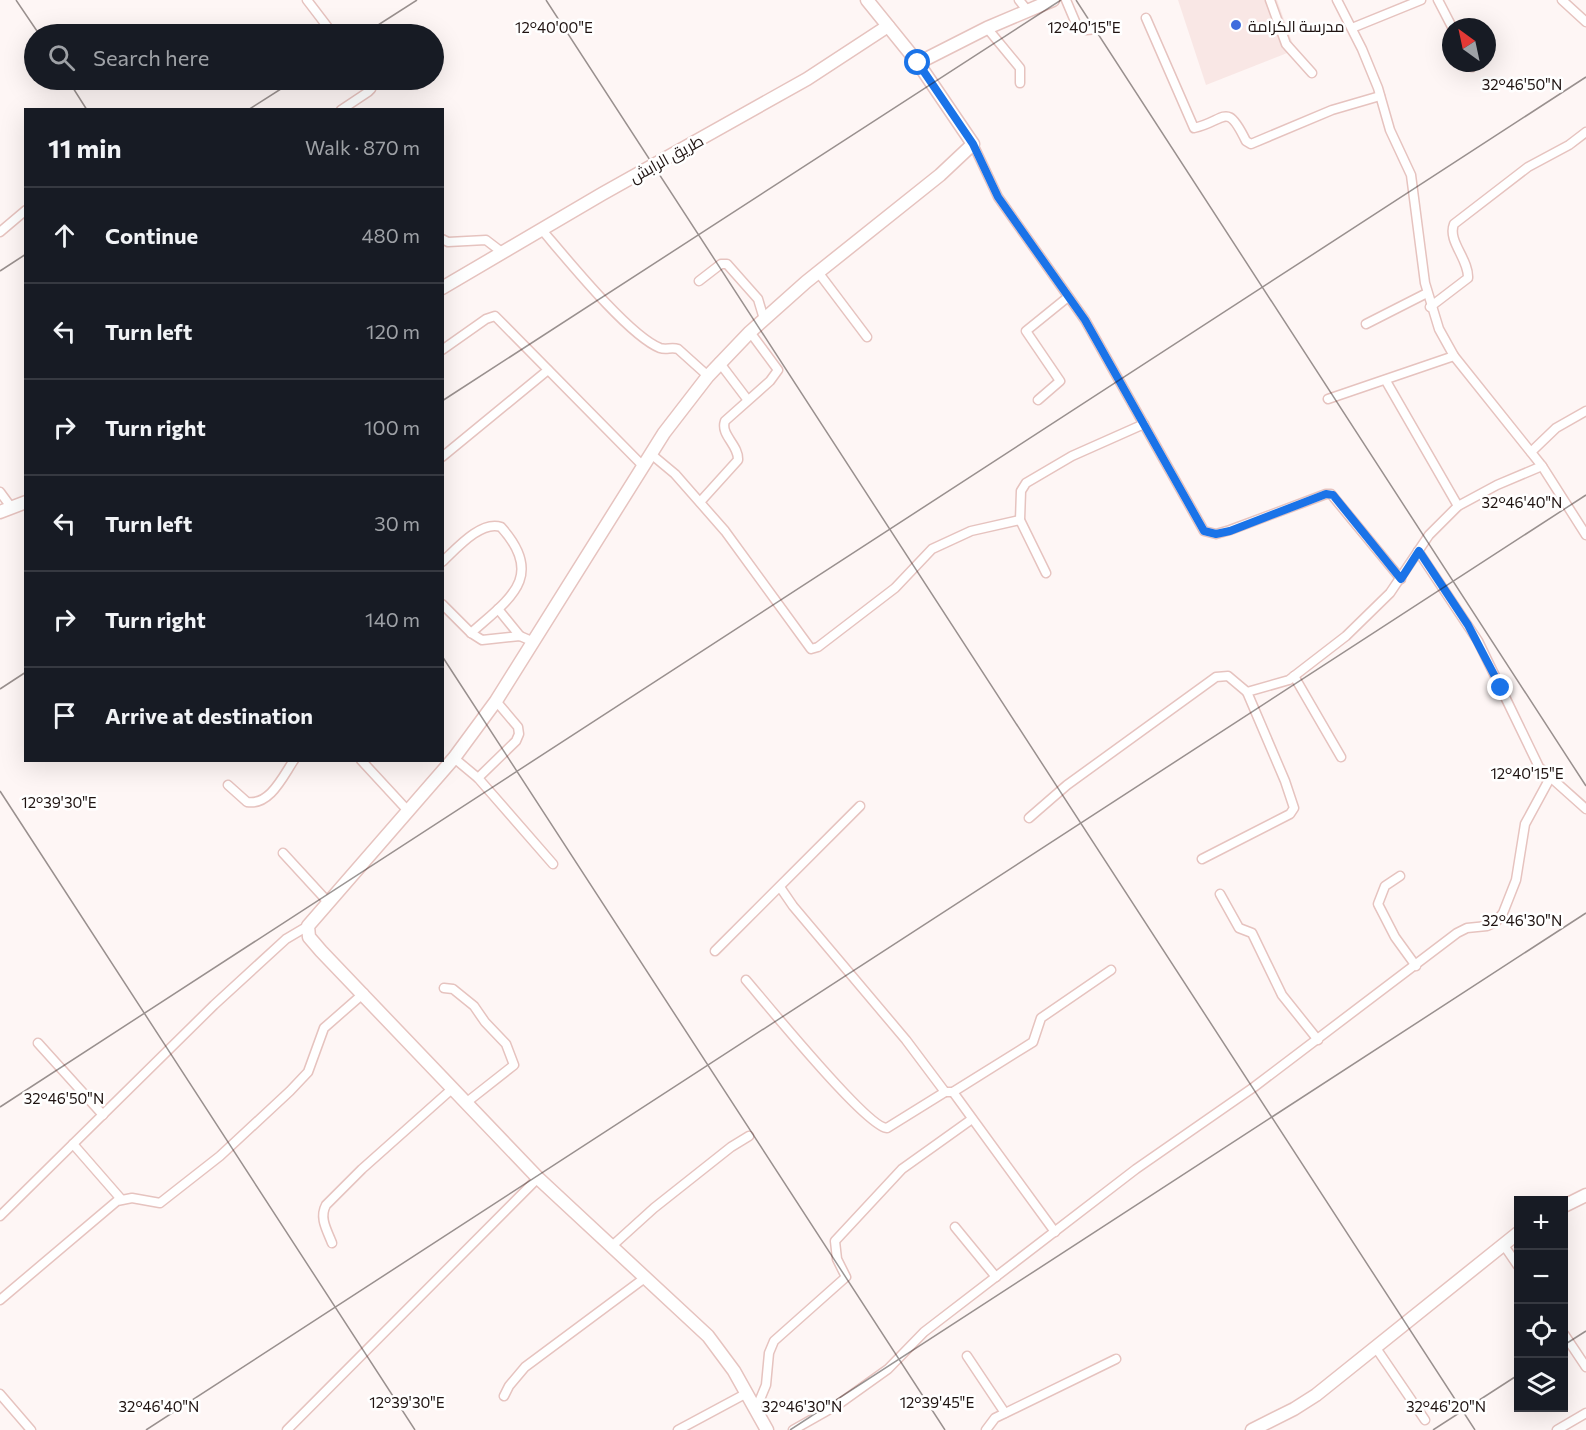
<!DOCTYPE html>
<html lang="en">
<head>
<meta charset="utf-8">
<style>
	:root { --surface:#171b24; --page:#20242c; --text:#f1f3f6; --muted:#9ea1a6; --line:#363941 }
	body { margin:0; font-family:Commissioner,Cairo,sans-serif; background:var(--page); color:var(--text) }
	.controls { position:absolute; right:18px; bottom:18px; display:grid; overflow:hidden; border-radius:0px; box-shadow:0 6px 24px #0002 }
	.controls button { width:54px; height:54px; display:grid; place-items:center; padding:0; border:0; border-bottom:2px solid var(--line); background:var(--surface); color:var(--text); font:30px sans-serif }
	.compass { position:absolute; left:1442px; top:18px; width:54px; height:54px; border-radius:50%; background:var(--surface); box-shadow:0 6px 24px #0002; rotate:327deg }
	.stop { position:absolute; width:18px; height:18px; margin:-14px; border:4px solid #1a73e8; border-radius:50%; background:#fff }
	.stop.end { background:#1a73e8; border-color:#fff; box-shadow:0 2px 6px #0008 }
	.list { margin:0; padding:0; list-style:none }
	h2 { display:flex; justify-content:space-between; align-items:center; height:78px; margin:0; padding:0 24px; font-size:26px }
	h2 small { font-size:20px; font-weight:400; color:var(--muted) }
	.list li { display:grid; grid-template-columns:39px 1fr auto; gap:18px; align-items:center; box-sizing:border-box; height:96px; padding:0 24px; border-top:2px solid var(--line) }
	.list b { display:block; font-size:22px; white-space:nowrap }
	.list em { font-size:20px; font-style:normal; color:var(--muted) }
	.icon { flex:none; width:33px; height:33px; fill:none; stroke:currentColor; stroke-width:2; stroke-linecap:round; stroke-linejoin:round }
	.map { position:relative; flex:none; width:1586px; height:1430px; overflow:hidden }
	.search { position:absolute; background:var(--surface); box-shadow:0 6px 24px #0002; left:24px; top:24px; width:420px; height:66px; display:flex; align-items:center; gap:15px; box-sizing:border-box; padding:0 21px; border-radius:33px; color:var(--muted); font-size:22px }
	.panel { position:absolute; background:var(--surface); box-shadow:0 6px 24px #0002; left:24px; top:108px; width:420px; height:654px; border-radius:0px }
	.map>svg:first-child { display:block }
</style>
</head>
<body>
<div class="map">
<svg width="1586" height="1430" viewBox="0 0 1586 1430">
	<rect width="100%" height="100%" fill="#fef6f5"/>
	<polygon fill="#f9e7e5" points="1178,0 1277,0 1295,50 1206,85"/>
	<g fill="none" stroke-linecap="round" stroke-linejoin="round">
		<g stroke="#e6c3bf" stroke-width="11">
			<g id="street">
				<polyline points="307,0 333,34"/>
				<polyline points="1019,0 1027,10"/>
				<polyline points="1066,0 1077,26 1086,30 1098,29"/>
				<polyline points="1270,0 1286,44 1312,73"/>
				<polyline points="1337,0 1362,49 1378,88 1390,130 1411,175 1425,283 1439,329 1454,356 1542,466 1586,535"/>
				<polyline points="1438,0 1452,27"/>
				<polyline points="1562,0 1586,22"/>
				<path d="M1146,18L1194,128C1226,121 1226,100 1246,141L1251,144L1332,110L1380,96"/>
				<polyline points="987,28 1020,68 1020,83"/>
				<polyline points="1352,28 1421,0"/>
				<polyline points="1470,63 1472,67"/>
				<polyline points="341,110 368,92 371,89 366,80"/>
				<polyline points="973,144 998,197 1085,320 1204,531 1216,534 1230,530 1326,494 1331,494 1401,579"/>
				<path d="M542,230C566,258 629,336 660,348C666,350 672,347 678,349L708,376"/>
				<polyline points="0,232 26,210"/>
				<polyline points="442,239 448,242 486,240 503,253"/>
				<polyline points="818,272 867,337"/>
				<polyline points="699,281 721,264 727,264 758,299 764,319"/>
				<path d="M1430,307L1468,278C1469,259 1447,241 1454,224L1528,167L1569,145L1586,132"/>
				<polyline points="1366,324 1427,293"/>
				<polyline points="442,350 486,319 495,316 644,467"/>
				<polyline points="719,362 747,399"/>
				<polyline points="1386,381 1458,506"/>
				<polyline points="1328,399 1454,356"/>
				<polyline points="1038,400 1060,381 1026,331 1068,297"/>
				<polyline points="1531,452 1556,428 1586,411"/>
				<polyline points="651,454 675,474 725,531 811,649 818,647 895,588 932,549 971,531 1020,520"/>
				<polyline points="442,457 548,370"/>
				<polyline points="0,492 11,507"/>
				<path d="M700,502L738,460C739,445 720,435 725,421L770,381L778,370L750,332"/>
				<polyline points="1418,551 1478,641 1539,767 1586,809"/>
				<path d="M442,562C456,549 481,520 501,527C546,577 509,599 471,633"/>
				<polyline points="1046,573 1020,520 1021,491 1026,483 1072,456 1144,424"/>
				<polyline points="442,604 471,633 482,640 520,636 534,642"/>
				<polyline points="498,609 520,636"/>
				<polyline points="1294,676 1341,757"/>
				<polyline points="496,701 518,727 519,734 516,741 478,778 553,864"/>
				<polyline points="454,758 478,778"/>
				<polyline points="361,760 409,812"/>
				<path d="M228,785L247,802C270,806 283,776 294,760"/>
				<polyline points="1029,818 1067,785 1216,677 1228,676 1247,692"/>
				<polyline points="283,853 328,902"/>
				<polyline points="1202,859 1290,814 1294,808 1285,781 1247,692 1289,680 1346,636 1390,593 1429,535 1458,506 1497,485 1542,466"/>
				<polyline points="1400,876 1385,886 1378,904 1395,937 1416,966"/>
				<polyline points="1220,894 1239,928 1252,933 1282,995 1318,1040"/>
				<polyline points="715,951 860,806"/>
				<path d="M746,980C765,1002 867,1128 887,1128L945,1092L906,1040L793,906L780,887"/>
				<polyline points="444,988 453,989 474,1006 485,1022 506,1044 514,1065 467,1102"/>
				<polyline points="38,1043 103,1115"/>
				<polyline points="945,1092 953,1092 1033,1042 1041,1018 1111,970"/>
				<polyline points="953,1092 1055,1232"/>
				<polyline points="73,1144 121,1199"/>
				<polyline points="0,1216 214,1005 286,939 308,926"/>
				<polyline points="955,1227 996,1277"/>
				<path d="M332,1243C327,1230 319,1218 326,1205L362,1169L453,1088"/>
				<polyline points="1503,1244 1518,1266"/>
				<polyline points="612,1246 654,1208 731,1147 749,1136"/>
				<polyline points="0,1300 117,1201 132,1198 160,1203 220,1156 290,1091 308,1072 324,1028 364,993"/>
				<polyline points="1564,1334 1586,1367"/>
				<polyline points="1376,1348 1425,1420"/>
				<polyline points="967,1356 1005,1413"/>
				<polyline points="0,1394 31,1430"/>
				<polyline points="504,1396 509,1386 525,1367 646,1277"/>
				<polyline points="756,1409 766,1385 769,1353 774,1341 846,1277 837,1259 835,1241 902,1169 972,1119"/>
				<polyline points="287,1430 538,1178"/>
				<polyline points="678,1430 747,1393"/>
				<polyline points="793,1430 839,1404 888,1369 924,1332 1136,1169 1254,1087 1457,933 1467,928 1487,926 1496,922 1503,913 1516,880 1525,824 1550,778"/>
				<polyline points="986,1430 995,1418 1116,1359"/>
				<polyline points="1557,1430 1586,1413"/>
			</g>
		</g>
		<g stroke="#e6c3bf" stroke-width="15">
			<g id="secondary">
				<polyline points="867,0 918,63 987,28 1053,0"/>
				<polyline points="442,288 602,194 807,79 888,26"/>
				<polyline points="0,512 26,502"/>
				<polyline points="1564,1206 1586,1195"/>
				<polyline points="767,1430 734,1371 708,1336 538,1178 321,951 309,937 308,926 454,758 496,701 664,433 708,376 750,332 806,282 940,175 973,144 918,63"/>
				<polyline points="1252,1430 1294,1409 1316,1395 1518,1233"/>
			</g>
		</g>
		<use href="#street" stroke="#fff" stroke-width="8"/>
		<use href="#secondary" stroke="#fff" stroke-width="12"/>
	</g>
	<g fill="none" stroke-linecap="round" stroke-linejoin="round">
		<polyline stroke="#1a73e8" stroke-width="8" points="918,63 973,144 998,197 1085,320 1204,531 1216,534 1230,531 1326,494 1333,495 1401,579 1419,551 1468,625 1501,688"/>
	</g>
	<path fill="none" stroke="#1f1311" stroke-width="1.5" stroke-opacity="0.45" d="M16,0L39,34M546,0L1475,1430M1076,0L1586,786M364,34L417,0M68,80L87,110M248,110L295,80M0,271L26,254M442,401L1061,0M442,656L945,1430M0,689L26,672M0,791L415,1430M0,1107L1586,77M1564,1345L1586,1331M146,1430L1586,495M790,1430L1586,913M1433,1430L1518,1375"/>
	<circle fill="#3f6cdd" stroke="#fff" stroke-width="2" cx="1236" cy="25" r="6"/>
	<g text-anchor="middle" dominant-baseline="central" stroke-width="5" stroke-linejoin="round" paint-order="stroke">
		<g font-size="16" fill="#1f1311" stroke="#fff" text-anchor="start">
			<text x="1248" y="25">مدرسة الكرامة</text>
		</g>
		<g font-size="16" fill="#1f1311" stroke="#fff">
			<text transform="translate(666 158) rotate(-29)">طريق الرابش</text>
		</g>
	</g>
	<g font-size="15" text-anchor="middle" fill="#1f1311" stroke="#fff" stroke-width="5" stroke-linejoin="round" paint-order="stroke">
		<text x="554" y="33">12°40'00"E</text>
		<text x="1084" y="33">12°40'15"E</text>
		<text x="1522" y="90">32°46'50"N</text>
		<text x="1522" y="508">32°46'40"N</text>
		<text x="1527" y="779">12°40'15"E</text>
		<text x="59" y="808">12°39'30"E</text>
		<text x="1522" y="926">32°46'30"N</text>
		<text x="64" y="1104">32°46'50"N</text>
		<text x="407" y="1408">12°39'30"E</text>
		<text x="937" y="1408">12°39'45"E</text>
		<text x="159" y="1412">32°46'40"N</text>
		<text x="802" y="1412">32°46'30"N</text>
		<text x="1446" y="1412">32°46'20"N</text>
	</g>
</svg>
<div class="controls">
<button>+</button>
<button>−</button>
<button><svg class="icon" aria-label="locate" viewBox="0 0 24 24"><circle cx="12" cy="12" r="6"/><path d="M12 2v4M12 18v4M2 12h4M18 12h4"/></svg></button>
<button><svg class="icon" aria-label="layers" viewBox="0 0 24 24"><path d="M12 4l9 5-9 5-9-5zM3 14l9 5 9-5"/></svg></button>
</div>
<svg class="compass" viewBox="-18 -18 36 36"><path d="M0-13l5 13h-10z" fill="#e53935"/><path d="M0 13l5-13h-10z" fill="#9ea1a6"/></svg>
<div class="stop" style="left:918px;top:63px"></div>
<div class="stop end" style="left:1501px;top:688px"></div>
<div class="search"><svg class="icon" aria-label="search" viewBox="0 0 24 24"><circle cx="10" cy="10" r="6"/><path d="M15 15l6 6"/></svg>Search here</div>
<section class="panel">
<h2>11 min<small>Walk · 870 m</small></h2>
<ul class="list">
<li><svg class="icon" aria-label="ahead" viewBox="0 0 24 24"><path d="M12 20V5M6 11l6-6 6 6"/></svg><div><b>Continue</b></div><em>480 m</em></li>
<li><svg class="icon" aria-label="left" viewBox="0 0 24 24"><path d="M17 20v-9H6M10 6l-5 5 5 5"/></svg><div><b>Turn left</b></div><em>120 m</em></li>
<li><svg class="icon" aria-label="right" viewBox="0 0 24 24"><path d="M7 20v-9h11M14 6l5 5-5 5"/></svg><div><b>Turn right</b></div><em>100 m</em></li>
<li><svg class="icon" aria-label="left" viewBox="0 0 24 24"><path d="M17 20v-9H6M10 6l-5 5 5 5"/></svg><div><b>Turn left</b></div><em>30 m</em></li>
<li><svg class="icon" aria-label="right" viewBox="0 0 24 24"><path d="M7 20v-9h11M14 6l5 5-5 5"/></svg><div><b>Turn right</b></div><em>140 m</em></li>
<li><svg class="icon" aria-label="arrive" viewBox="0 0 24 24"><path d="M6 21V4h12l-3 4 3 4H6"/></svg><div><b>Arrive at destination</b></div></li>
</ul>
</section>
</div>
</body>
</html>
